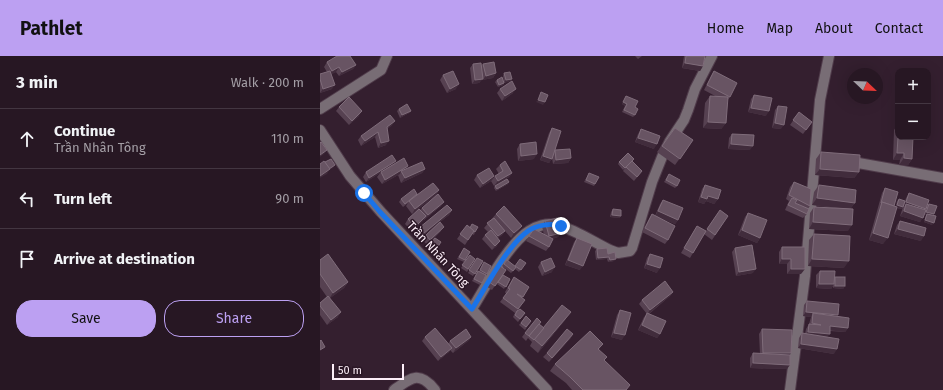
<!DOCTYPE html>
<html lang="en">
<head>
<meta charset="utf-8">
<style>
	:root { --surface:#271723; --page:#332430; --text:#f1f3f6; --muted:#a49fa6; --line:#433641; --accent:#bca0f2 }
	body { margin:0; font-family:"Fira Sans",sans-serif; background:var(--page); color:var(--text) }
	.controls { position:absolute; right:12px; top:12px; display:grid; overflow:hidden; border-radius:8px; box-shadow:0 4px 16px #0002 }
	.controls button { width:36px; height:36px; display:grid; place-items:center; padding:0; border:0; border-bottom:1px solid var(--line); background:var(--surface); color:var(--text); font:20px sans-serif }
	.compass { position:absolute; left:527px; top:12px; width:36px; height:36px; border-radius:50%; background:var(--surface); box-shadow:0 4px 16px #0002; rotate:113deg }
	.scale { position:absolute; left:12px; bottom:10px; width:72px; box-sizing:border-box; padding-left:4px; border:2px solid #fceef8; border-top:0; font-size:11px; line-height:14px; white-space:nowrap; color:#fceef8; -webkit-text-stroke:3px #2a1625; paint-order:stroke }
	.stop { position:absolute; width:12px; height:12px; margin:-9px; border:3px solid #1a73e8; border-radius:50%; background:#fff }
	.stop.end { background:#1a73e8; border-color:#fff; box-shadow:0 1px 4px #0008 }
	.list { margin:0; padding:0; list-style:none }
	h2 { display:flex; justify-content:space-between; align-items:center; height:52px; margin:0; padding:0 16px; font-size:17px }
	h2 small { font-size:13px; font-weight:400; color:var(--muted) }
	.list li { display:grid; grid-template-columns:26px 1fr auto; gap:12px; align-items:center; box-sizing:border-box; height:60px; padding:0 16px; border-top:1px solid var(--line) }
	.list b { display:block; font-size:15px; white-space:nowrap }
	.list p { margin:0; font-size:13px; white-space:nowrap; color:var(--muted) }
	.list em { font-size:13px; font-style:normal; color:var(--muted) }
	.actions { display:flex; gap:8px; padding:12px 16px }
	.actions a { flex:1; padding:9px 0; border:1px solid var(--accent); border-radius:16px; text-align:center; font-size:14px; color:var(--accent) }
	.actions .main { background:var(--accent); color:#111 }
	.icon { flex:none; width:22px; height:22px; fill:none; stroke:currentColor; stroke-width:2; stroke-linecap:round; stroke-linejoin:round }
	.map { position:relative; flex:none; width:623px; height:334px; overflow:hidden }
	header { display:flex; align-items:center; gap:24px; box-sizing:border-box; height:56px; padding:0 20px; background:var(--accent); color:#111 }
	header strong { font-size:19px }
	nav { display:flex; gap:22px; margin-inline-start:auto; font-size:14px }
	main { display:flex }
	aside { flex:1; background:var(--surface) }
	.map>svg:first-child { display:block }
</style>
</head>
<body>
<header>
<strong>Pathlet</strong>
<nav><a>Home</a><a>Map</a><a>About</a><a>Contact</a></nav>
</header>
<main>
<aside>
<h2>3 min<small>Walk · 200 m</small></h2>
<ul class="list">
<li><svg class="icon" aria-label="ahead" viewBox="0 0 24 24"><path d="M12 20V5M6 11l6-6 6 6"/></svg><div><b>Continue</b><p>Trần Nhân Tông</p></div><em>110 m</em></li>
<li><svg class="icon" aria-label="left" viewBox="0 0 24 24"><path d="M17 20v-9H6M10 6l-5 5 5 5"/></svg><div><b>Turn left</b></div><em>90 m</em></li>
<li><svg class="icon" aria-label="arrive" viewBox="0 0 24 24"><path d="M6 21V4h12l-3 4 3 4H6"/></svg><div><b>Arrive at destination</b></div></li>
</ul>
<div class="actions"><a class="main">Save</a><a>Share</a></div>
</aside>
<div class="map">
<svg width="623" height="334" viewBox="0 0 623 334">
	<rect width="100%" height="100%" fill="#341f2f"/>
	<g fill="none" stroke-linecap="round" stroke-linejoin="round">
		<g stroke="#503c4b" stroke-width="12">
			<g id="minor">
				<polyline points="0,53 61,14 67,0"/>
				<polyline points="0,74 30,120 61,156 227,334"/>
				<polyline points="527,105 623,122"/>
				<path d="M152,253C165,232 188,188 209,175C216,170 227,167 235,169C251,171 275,187 290,194L298,197L310,195L312,192L332,126L342,101L350,85L364,64L368,54L375,33L392,0"/>
				<path d="M74,334C91,322 99,314 115,334"/>
				<polyline points="470,334 485,220 500,44 509,0"/>
			</g>
		</g>
		<use href="#minor" stroke="#786d75" stroke-width="10"/>
	</g>
	<g fill="#564151">
		<polygon points="315,0 322,0 318,3"/>
		<polygon points="364,0 385,0 383,10 380,15 362,12"/>
		<polygon points="7,6 36,9 33,13 19,20 16,16 11,18 12,33 0,37 0,18 7,16 4,11"/>
		<polygon points="153,8 161,10 163,8 176,17 173,22 162,24 162,23 159,27 152,28 150,12"/>
		<polygon points="394,15 410,41 407,45 406,67 401,73 383,72 385,47 390,40 397,41 384,34 391,20"/>
		<polygon points="184,17 192,23 190,25 184,27 183,29 178,31 175,26 177,24 184,27 183,20"/>
		<polygon points="123,19 136,33 127,37 120,24"/>
		<polygon points="180,33 193,37 182,45 177,37"/>
		<polygon points="434,39 446,60 428,56 431,43"/>
		<polygon points="306,40 315,51 315,59 313,61 302,56 305,50 302,48"/>
		<polygon points="458,50 461,73 452,72 455,54"/>
		<polygon points="19,51 39,60 29,69 16,55"/>
		<polygon points="79,53 91,55 89,57 80,62 77,55"/>
		<polygon points="479,56 492,66 483,78 470,69"/>
		<polygon points="75,65 71,70 67,73 66,89 58,92 55,81 41,90 38,84 41,80"/>
		<polygon points="578,68 578,81 592,103 588,109 579,109 580,104 573,104 574,74"/>
		<polygon points="232,72 235,94 251,102 248,107 233,108 232,102 229,107 220,104 229,77"/>
		<polygon points="355,72 373,84 355,109 337,96"/>
		<polygon points="321,73 334,93 315,86 318,78"/>
		<polygon points="412,78 430,94 408,93 409,82"/>
		<polygon points="200,88 214,103 198,105 197,93"/>
		<polygon points="501,96 539,116 534,122 495,119 496,103"/>
		<polygon points="312,105 319,119 314,125 303,115 305,112 303,114 298,108 299,106"/>
		<polygon points="73,109 88,110 86,113 105,113 102,117 81,127 78,119 80,118 62,128 57,121 60,117 46,126 43,121 46,116"/>
		<polygon points="180,109 192,117 189,121 174,130 171,125 175,120 179,118 176,113"/>
		<polygon points="269,117 275,128 274,130 264,126"/>
		<polygon points="349,118 357,130 355,132 344,126"/>
		<polygon points="157,119 174,120 171,125 160,132 154,124"/>
		<polygon points="474,126 490,150 488,153 487,158 483,162 465,154 469,145 466,143 470,131"/>
		<polygon points="188,128 176,135 174,132 175,130"/>
		<polygon points="385,129 398,143 394,148 386,145 384,148 378,146 382,133"/>
		<polygon points="499,129 535,147 530,153 528,175 489,173 490,157 494,151 523,153 492,149 494,136"/>
		<polygon points="565,132 574,150 576,150 577,145 579,143 585,145 586,142 589,137 606,153 600,166 580,160 583,151 582,153 576,152 563,188 549,184 562,137"/>
		<polygon points="119,134 116,139 92,158 86,150 88,147 83,151 79,146 81,143 97,138"/>
		<polygon points="343,144 358,164 355,168 339,161 348,184 345,188 322,176 329,163 332,158 335,160 340,148"/>
		<polygon points="609,148 614,158 613,160 612,169 604,166 606,159 605,158 607,150"/>
		<polygon points="121,150 104,164 104,163 92,175 85,168 88,163 100,154 102,152"/>
		<polygon points="293,153 301,160 299,162 290,161 291,156"/>
		<polygon points="132,154 129,159 120,166 121,175 107,189 102,183 116,169 100,182 95,177 99,172"/>
		<polygon points="400,154 408,160 392,184 384,178 370,202 361,197 377,170 386,175"/>
		<polygon points="428,157 440,182 437,187 418,179 425,161"/>
		<polygon points="176,158 202,170 199,174 191,182 185,175 182,179 178,182 177,190 172,194 162,183 165,179 168,176 164,172"/>
		<polygon points="225,165 241,177 238,181 232,183 229,191 226,195 206,185 214,173 224,179 222,170"/>
		<polygon points="580,165 601,185 574,178 577,169"/>
		<polygon points="152,168 155,176 154,179 152,178 145,189 137,183 147,169 150,171"/>
		<polygon points="494,178 524,212 488,210 489,184"/>
		<polygon points="115,182 121,186 115,194 109,190"/>
		<polygon points="257,182 260,214 245,209 254,186"/>
		<polygon points="462,191 481,218 467,218 467,208 459,208 459,196"/>
		<polygon points="144,192 150,196 144,206 137,203"/>
		<polygon points="415,192 433,217 416,220 412,196"/>
		<polygon points="277,193 288,198 294,205 288,206 287,203 276,204 275,195"/>
		<polygon points="330,198 337,217 324,212 327,202"/>
		<polygon points="150,199 155,203 147,216 141,212"/>
		<polygon points="157,202 163,205 153,220 148,217"/>
		<polygon points="0,204 28,226 24,232 10,242 18,261 7,269 0,259 0,247 7,241 0,231"/>
		<polygon points="187,204 195,210 206,207 199,216 195,213 191,217 182,210"/>
		<polygon points="221,206 232,216 222,220 218,211"/>
		<polygon points="163,208 171,210 160,229 152,225 157,217 158,215 159,215"/>
		<polygon points="180,210 186,214 172,234 166,230"/>
		<polygon points="500,215 515,221 525,230 523,233 513,232 513,230 511,233 496,232 496,219"/>
		<polygon points="183,219 190,223 184,233 177,228"/>
		<polygon points="194,221 209,231 202,242 205,244 197,255 205,257 198,266 193,261 195,257 180,246 186,238 185,236"/>
		<polygon points="353,236 350,240 329,258 340,278 337,282 318,274 324,261 327,258 319,248 322,244"/>
		<polygon points="487,245 517,260 528,272 525,276 510,275 507,281 514,298 478,292 479,282 482,277 485,278 486,273 489,268 491,261 483,260 484,249"/>
		<polygon points="300,254 302,284 291,281 297,259"/>
		<polygon points="206,260 211,265 205,274 199,269"/>
		<polygon points="246,263 218,297 210,290 212,286 208,282 206,285 202,281 205,277 219,268 224,272"/>
		<polygon points="442,273 470,299 467,313 430,312 430,302 433,297 440,298 439,278"/>
		<polygon points="253,278 250,283 229,306 223,301 227,297"/>
		<polygon points="105,281 128,288 130,285 151,281 148,285 133,297 130,294 129,296 118,305 102,285"/>
		<polygon points="283,288 279,293 284,305 307,334 252,334 246,327 230,315 235,308"/>
	</g>
	<g fill="#412c3c">
		<polygon points="365,7 383,10 380,15 362,12"/>
		<polygon points="36,9 33,13 19,20 22,16"/>
		<polygon points="19,11 16,16 9,20 12,15"/>
		<polygon points="176,17 173,22 162,24 166,20"/>
		<polygon points="163,23 159,27 152,28 155,24"/>
		<polygon points="192,23 190,25 184,27 186,24"/>
		<polygon points="184,27 183,29 178,31 179,29"/>
		<polygon points="139,28 136,33 127,37 130,33"/>
		<polygon points="15,29 12,33 0,37 3,33"/>
		<polygon points="196,33 193,37 182,45 185,40"/>
		<polygon points="218,44 225,46 223,49 216,46"/>
		<polygon points="303,46 307,48 305,50 302,48"/>
		<polygon points="431,52 449,55 446,60 428,56"/>
		<polygon points="42,55 39,60 29,69 32,65"/>
		<polygon points="91,55 89,57 80,62 82,59"/>
		<polygon points="75,65 71,70 63,75 67,71"/>
		<polygon points="388,66 406,67 401,73 383,72"/>
		<polygon points="455,67 464,69 461,73 452,72"/>
		<polygon points="58,76 55,81 41,90 45,85"/>
		<polygon points="318,82 337,88 334,93 315,86"/>
		<polygon points="69,85 66,89 58,92 61,87"/>
		<polygon points="411,88 433,90 430,94 408,93"/>
		<polygon points="7,94 4,98 0,101 0,99"/>
		<polygon points="577,97 584,97 580,104 573,104"/>
		<polygon points="217,98 214,103 198,105 201,100"/>
		<polygon points="223,100 232,103 229,107 220,104"/>
		<polygon points="251,102 248,107 233,108 236,104"/>
		<polygon points="584,102 592,103 588,109 579,109"/>
		<polygon points="76,105 73,109 46,126 49,122"/>
		<polygon points="15,109 13,112 9,114 7,118 0,122 0,120 9,113"/>
		<polygon points="88,110 85,114 81,115 80,118 62,128 65,124"/>
		<polygon points="105,113 102,117 81,127 85,122"/>
		<polygon points="500,113 539,116 534,122 495,119"/>
		<polygon points="192,117 189,121 174,130 178,125"/>
		<polygon points="174,120 171,125 160,132 163,128"/>
		<polygon points="189,126 188,128 176,135 177,133"/>
		<polygon points="119,134 116,139 92,158 95,153"/>
		<polygon points="388,140 398,143 394,148 386,145 384,148 378,146 381,141"/>
		<polygon points="497,142 535,147 530,153 492,149"/>
		<polygon points="124,146 121,150 104,164 108,159"/>
		<polygon points="586,146 606,153 603,158 586,148 582,153 575,152 577,149 583,151"/>
		<polygon points="132,154 129,159 100,182 103,178"/>
		<polygon points="338,155 358,164 355,168 335,160"/>
		<polygon points="584,155 603,162 600,166 580,160"/>
		<polygon points="606,156 614,158 613,161 607,158 606,159 605,158"/>
		<polygon points="292,159 301,160 299,162 290,161"/>
		<polygon points="106,160 103,165 92,175 95,171"/>
		<polygon points="605,164 614,167 612,169 604,166"/>
		<polygon points="493,166 532,169 528,175 489,173"/>
		<polygon points="202,170 199,174 191,182 194,177"/>
		<polygon points="124,171 121,175 107,189 110,184"/>
		<polygon points="578,173 604,180 601,185 574,178"/>
		<polygon points="422,174 440,182 437,187 418,179"/>
		<polygon points="185,175 182,179 175,185 178,180"/>
		<polygon points="241,177 238,181 226,185 229,180"/>
		<polygon points="553,177 568,182 563,188 549,184"/>
		<polygon points="180,185 177,190 172,194 175,190"/>
		<polygon points="289,201 287,203 276,204 278,202"/>
		<polygon points="296,203 294,205 288,206 290,204"/>
		<polygon points="462,203 471,203 467,208 459,208"/>
		<polygon points="492,203 529,205 524,212 488,210"/>
		<polygon points="248,204 263,210 260,214 245,209"/>
		<polygon points="327,208 340,212 337,217 324,212"/>
		<polygon points="235,211 232,216 222,220 225,216"/>
		<polygon points="436,213 433,217 416,220 419,216"/>
		<polygon points="471,213 485,213 481,218 467,218"/>
		<polygon points="28,226 24,232 9,243 13,237"/>
		<polygon points="499,228 514,228 511,233 496,232"/>
		<polygon points="515,230 525,230 523,233 513,232"/>
		<polygon points="353,236 350,240 327,259 330,254"/>
		<polygon points="21,256 18,261 7,269 11,264"/>
		<polygon points="251,256 246,263 218,297 222,290"/>
		<polygon points="486,256 518,259 514,263 493,257 491,261 483,260"/>
		<polygon points="322,269 340,278 337,282 318,274"/>
		<polygon points="510,270 528,272 525,276 507,274"/>
		<polygon points="488,276 510,278 506,282 485,280"/>
		<polygon points="294,277 305,279 302,284 291,281"/>
		<polygon points="253,278 250,283 229,306 232,302"/>
		<polygon points="151,281 148,285 133,297 136,292"/>
		<polygon points="481,288 517,293 514,298 478,292"/>
		<polygon points="132,292 129,296 118,305 121,301"/>
		<polygon points="443,297 471,297 468,302 440,301"/>
		<polygon points="433,307 470,309 467,313 430,312"/>
	</g>
	<g fill="#685463" stroke="#7f6c7a">
		<polygon points="17,0 30,0 36,9 22,16 19,11 12,15 7,6"/>
		<polygon points="366,0 385,0 383,10 365,7"/>
		<polygon points="174,6 176,17 166,20 163,8"/>
		<polygon points="161,7 163,23 155,24 153,8"/>
		<polygon points="10,15 15,29 3,33 0,23 0,18"/>
		<polygon points="133,15 139,28 130,33 123,19"/>
		<polygon points="394,15 417,27 410,41 387,29"/>
		<polygon points="190,16 192,23 186,24 184,17"/>
		<polygon points="182,21 184,27 179,29 177,24"/>
		<polygon points="192,25 196,33 185,40 180,33"/>
		<polygon points="221,36 228,39 225,46 218,44"/>
		<polygon points="434,39 452,42 449,55 431,52"/>
		<polygon points="306,40 318,45 315,51 318,53 315,59 304,54 307,48 303,46"/>
		<polygon points="390,40 408,41 406,67 388,66"/>
		<polygon points="29,41 42,55 32,65 19,51"/>
		<polygon points="87,48 91,55 82,59 79,53"/>
		<polygon points="458,50 467,51 464,69 455,67"/>
		<polygon points="479,56 492,66 486,74 473,64"/>
		<polygon points="70,59 75,65 67,71 69,85 61,87 58,76 45,85 41,80"/>
		<polygon points="232,72 241,75 232,103 223,100"/>
		<polygon points="355,72 373,84 360,103 342,90"/>
		<polygon points="321,73 340,80 337,88 318,82"/>
		<polygon points="412,78 434,79 433,90 411,88"/>
		<polygon points="578,81 593,81 592,103 584,102 584,97 577,97"/>
		<polygon points="1,86 7,94 0,99 0,87"/>
		<polygon points="216,86 217,98 201,100 200,88"/>
		<polygon points="250,93 251,102 236,104 235,94"/>
		<polygon points="501,96 540,99 539,116 500,113"/>
		<polygon points="308,97 314,103 305,112 299,106"/>
		<polygon points="72,99 76,105 49,122 46,116"/>
		<polygon points="84,102 88,110 65,124 61,116"/>
		<polygon points="11,103 15,109 9,113 5,106"/>
		<polygon points="4,105 10,113 0,120 0,108"/>
		<polygon points="185,105 192,117 178,125 175,120 183,115 180,109"/>
		<polygon points="312,105 322,115 317,121 306,111"/>
		<polygon points="102,106 105,113 85,122 81,115"/>
		<polygon points="169,112 174,120 163,128 157,119"/>
		<polygon points="269,117 279,121 275,128 266,124"/>
		<polygon points="349,118 360,124 357,130 346,124"/>
		<polygon points="187,123 189,126 177,133 175,130"/>
		<polygon points="474,126 491,133 490,150 469,139"/>
		<polygon points="113,127 119,134 95,153 89,145"/>
		<polygon points="385,129 401,134 398,143 388,140 387,143 381,141"/>
		<polygon points="499,129 536,134 535,147 497,142"/>
		<polygon points="565,132 578,136 574,150 562,146 562,147 561,147"/>
		<polygon points="94,133 97,138 85,148 81,143"/>
		<polygon points="589,137 609,144 606,153 586,146"/>
		<polygon points="118,138 124,146 108,159 102,152"/>
		<polygon points="472,142 477,144 475,147 489,153 487,158 468,149"/>
		<polygon points="579,143 585,145 583,151 577,149"/>
		<polygon points="343,144 363,152 358,164 338,155"/>
		<polygon points="562,146 577,151 568,182 553,177"/>
		<polygon points="586,148 606,154 603,162 584,155"/>
		<polygon points="609,148 617,150 614,158 606,156"/>
		<polygon points="127,149 132,154 103,178 99,172"/>
		<polygon points="184,150 202,170 194,177 176,158"/>
		<polygon points="494,151 533,153 532,169 493,166"/>
		<polygon points="99,153 106,160 95,171 88,163"/>
		<polygon points="293,153 301,154 301,160 292,159"/>
		<polygon points="400,154 408,160 395,179 387,173"/>
		<polygon points="428,157 447,164 440,182 422,174"/>
		<polygon points="332,158 355,170 348,184 325,172"/>
		<polygon points="607,158 616,160 614,167 605,164"/>
		<polygon points="174,162 185,175 178,180 167,167"/>
		<polygon points="237,162 241,177 229,180 225,165"/>
		<polygon points="580,165 606,172 604,180 578,173"/>
		<polygon points="120,166 124,171 110,184 106,179"/>
		<polygon points="152,168 158,171 155,176 150,172"/>
		<polygon points="147,169 154,175 148,184 140,178"/>
		<polygon points="377,170 386,175 373,197 364,192"/>
		<polygon points="214,173 233,183 229,191 209,180"/>
		<polygon points="171,174 180,185 175,190 165,179"/>
		<polygon points="494,178 530,180 529,205 492,203"/>
		<polygon points="115,182 121,186 117,192 111,187"/>
		<polygon points="257,182 272,188 263,210 248,204"/>
		<polygon points="432,189 436,213 419,216 415,192"/>
		<polygon points="462,191 485,191 485,213 471,213 471,203 462,203"/>
		<polygon points="144,192 150,196 145,204 139,201"/>
		<polygon points="287,192 288,198 295,196 296,203 290,204 289,201 278,202 277,193"/>
		<polygon points="8,198 28,226 13,237 0,218 0,204"/>
		<polygon points="330,198 343,202 340,212 327,208"/>
		<polygon points="150,199 155,203 148,213 142,209"/>
		<polygon points="157,202 163,205 155,218 149,214"/>
		<polygon points="231,202 235,211 225,216 221,206"/>
		<polygon points="200,203 206,207 201,214 195,210"/>
		<polygon points="187,204 196,211 193,215 184,208"/>
		<polygon points="164,206 171,210 167,218 160,214"/>
		<polygon points="180,210 186,214 175,230 169,226"/>
		<polygon points="158,215 166,219 162,227 154,223"/>
		<polygon points="500,215 515,215 514,228 499,228"/>
		<polygon points="183,219 190,223 186,231 178,226"/>
		<polygon points="194,221 209,231 203,241 197,238 205,244 198,253 183,242 190,233 188,232"/>
		<rect x="515" y="221" width="10" height="9"/>
		<polygon points="345,225 353,236 330,254 322,244"/>
		<polygon points="8,240 21,256 11,264 0,250 0,247"/>
		<polygon points="487,245 519,248 518,259 486,256"/>
		<polygon points="242,249 251,256 222,290 214,283"/>
		<polygon points="200,253 205,257 200,263 195,259 197,255"/>
		<polygon points="300,254 311,257 305,279 294,277"/>
		<polygon points="327,257 346,265 340,278 322,269"/>
		<polygon points="493,257 529,262 528,272 510,270 510,278 488,276 489,268 501,269 492,267"/>
		<polygon points="206,260 211,265 206,271 201,267"/>
		<polygon points="217,262 221,266 209,280 205,277"/>
		<polygon points="219,268 224,272 214,284 209,280"/>
		<polygon points="115,272 132,292 121,301 105,281"/>
		<polygon points="146,273 151,281 136,292 130,285"/>
		<polygon points="247,273 253,278 232,302 227,297"/>
		<polygon points="442,273 472,274 471,297 443,297"/>
		<polygon points="270,275 283,288 278,293 287,301 284,304 310,329 306,334 263,334 250,321 235,308"/>
		<polygon points="482,277 519,283 517,293 481,288"/>
		<polygon points="1,284 5,291 0,294 0,285"/>
		<polygon points="433,297 470,299 470,309 433,307"/>
	</g>
	<g fill="none" stroke-linecap="round" stroke-linejoin="round">
		<path stroke="#1a73e8" stroke-width="5" d="M44,137L60,156L152,253C166,231 187,190 208,175C217,169 230,167 241,170"/>
	</g>
	<g text-anchor="middle" dominant-baseline="central" stroke-width="3" stroke-linejoin="round" paint-order="stroke">
		<g font-size="12" fill="#fceef8" stroke="#2a1625">
			<text transform="translate(118 198) rotate(47)">Trần Nhân Tông</text>
		</g>
	</g>
</svg>
<div class="controls">
<button>+</button>
<button>−</button>
</div>
<svg class="compass" viewBox="-18 -18 36 36"><path d="M0-13l5 13h-10z" fill="#e53935"/><path d="M0 13l5-13h-10z" fill="#a49fa6"/></svg>
<div class="scale">50 m</div>
<div class="stop" style="left:44px;top:137px"></div>
<div class="stop end" style="left:241px;top:170px"></div>
</div>
</main>
</body>
</html>
